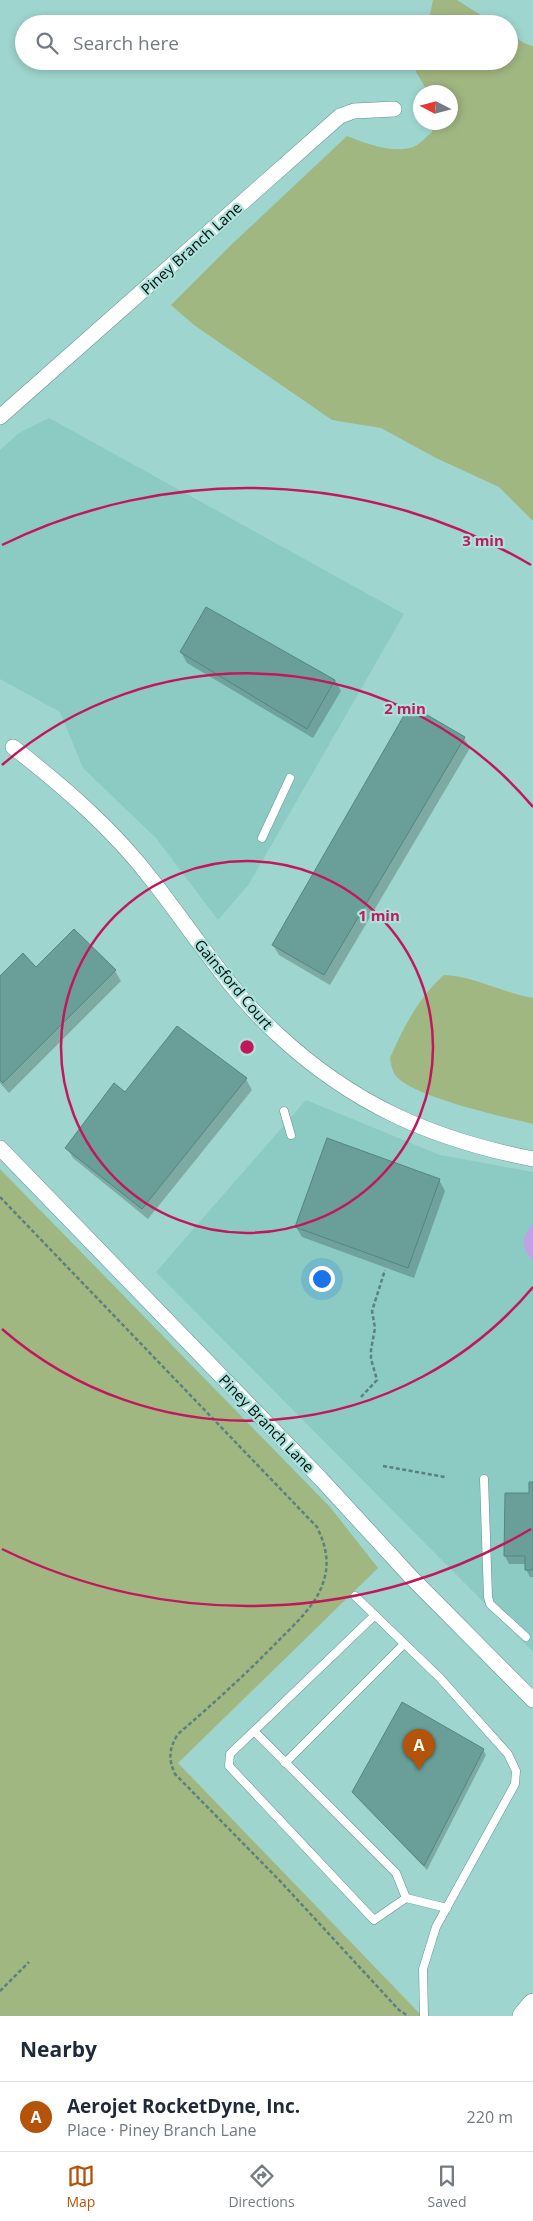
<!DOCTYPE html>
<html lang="en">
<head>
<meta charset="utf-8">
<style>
	:root { --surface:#fff; --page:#f6f6f7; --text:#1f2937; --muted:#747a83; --line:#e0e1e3; --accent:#b45309 }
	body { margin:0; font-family:"Open Sans",sans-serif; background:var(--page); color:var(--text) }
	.compass { position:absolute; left:413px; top:85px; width:45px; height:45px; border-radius:50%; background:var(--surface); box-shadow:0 2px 8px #0003; rotate:276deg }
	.you { position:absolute; left:321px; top:1278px; width:18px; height:18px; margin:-12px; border:4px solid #fff; border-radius:50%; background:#1a73e8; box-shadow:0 0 0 8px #1a73e833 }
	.badge { display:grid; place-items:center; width:32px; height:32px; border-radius:50%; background:var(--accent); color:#fff; font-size:16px; font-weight:700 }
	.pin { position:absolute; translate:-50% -41px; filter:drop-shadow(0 1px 2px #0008) }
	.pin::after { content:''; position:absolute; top:26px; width:18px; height:15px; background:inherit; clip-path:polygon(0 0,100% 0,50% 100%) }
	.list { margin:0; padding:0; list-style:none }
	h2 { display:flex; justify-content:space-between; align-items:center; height:65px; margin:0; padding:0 20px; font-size:21px }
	h2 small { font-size:16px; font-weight:400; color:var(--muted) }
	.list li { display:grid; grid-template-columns:32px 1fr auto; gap:15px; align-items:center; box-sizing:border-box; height:70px; padding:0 20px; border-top:1px solid var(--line) }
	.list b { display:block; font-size:19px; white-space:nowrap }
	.list p { margin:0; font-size:16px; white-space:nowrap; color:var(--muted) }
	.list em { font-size:16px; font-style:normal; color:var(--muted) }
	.icon { flex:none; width:28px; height:28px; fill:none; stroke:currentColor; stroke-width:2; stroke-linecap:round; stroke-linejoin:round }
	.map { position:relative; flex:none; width:533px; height:2016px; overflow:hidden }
	.search { position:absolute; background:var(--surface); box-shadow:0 2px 8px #0003; left:15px; right:15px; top:15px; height:55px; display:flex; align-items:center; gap:12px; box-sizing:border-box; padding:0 18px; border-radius:28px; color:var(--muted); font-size:19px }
	.sheet { height:135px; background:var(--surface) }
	nav { display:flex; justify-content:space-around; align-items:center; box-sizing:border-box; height:70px; border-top:1px solid var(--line); background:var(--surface); font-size:14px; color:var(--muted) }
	nav a { display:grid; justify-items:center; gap:2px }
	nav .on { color:var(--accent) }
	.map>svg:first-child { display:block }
</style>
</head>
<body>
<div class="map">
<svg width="533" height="2016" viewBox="0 0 533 2016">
	<rect width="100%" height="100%" fill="#9ed5ce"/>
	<g fill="#8bcbc3">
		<polygon points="49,418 404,614 249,884 218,920 156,838 83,768 60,712 0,679 0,450 19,433"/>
		<polygon points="306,1100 440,1155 533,1172 533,1652 156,1272"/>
	</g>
	<g fill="#a1b782">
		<polygon points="433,0 457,0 495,24 428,24"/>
		<path d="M509,33L524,43L533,46V521L499,487L436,458L381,428L332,420L194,325L171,305L231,245L347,136C364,143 399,156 417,145C422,142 427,136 432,132L433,123L450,122V92H428L416,72L419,61H509Z"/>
		<path d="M444,975C474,976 503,993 533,998V1124C504,1117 413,1097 396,1076C392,1071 391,1064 390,1058C403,1028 419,997 444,975Z"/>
		<polygon points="0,1169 330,1507 378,1568 178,1763 422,2016 0,2016"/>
	</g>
	<path fill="#c2a0e5" d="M533,1224V1261C521,1248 521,1236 533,1224Z"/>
	<g fill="#0003">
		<polygon points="181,652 335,680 341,691 313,738 187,663"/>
		<polygon points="464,738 470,748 330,985 279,955 273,945"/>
		<polygon points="36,968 115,971 121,981 9,1093 0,1083 0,978"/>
		<polygon points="246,1079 252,1090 148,1219 73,1158 67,1148 125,1094"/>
		<polygon points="439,1180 445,1191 414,1278 302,1237 296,1227"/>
		<polygon points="533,1483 533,1577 530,1577 526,1569 526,1564 509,1564 505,1556"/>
		<polygon points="483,1750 486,1755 427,1870 357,1797"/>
	</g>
	<g fill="#6a9f99" stroke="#528680">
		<polygon points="206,607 335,680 307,729 180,652"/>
		<polygon points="410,705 465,737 324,975 272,945"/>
		<polygon points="74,929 116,970 3,1083 0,1080 0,976 23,953 36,967"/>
		<polygon points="177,1026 247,1078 142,1209 65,1148 114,1083 125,1092"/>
		<polygon points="327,1138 440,1179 408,1268 295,1227"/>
		<polygon points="529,1482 533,1482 533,1570 525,1570 525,1556 504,1556 505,1493 529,1493"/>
		<polygon points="402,1702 484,1749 424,1866 352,1792"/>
	</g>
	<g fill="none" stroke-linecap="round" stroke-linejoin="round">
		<g stroke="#60948e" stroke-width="9">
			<g id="service">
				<polyline points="262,838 290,778"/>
				<polyline points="284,1111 291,1135"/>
				<polyline points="484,1479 488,1597 490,1604 526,1637"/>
				<polyline points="355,1596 440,1678 508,1754 516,1771 515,1784 436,1927 423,1969 424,2016"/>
				<polyline points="375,1615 230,1754 229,1766 374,1920 406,1898 447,1908"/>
				<polyline points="254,1731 396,1873 406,1898"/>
				<polyline points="285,1763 404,1644"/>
			</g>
		</g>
		<g stroke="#60948e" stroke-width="16">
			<g id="minor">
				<polyline points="0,417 340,116 354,111 394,109"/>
				<path d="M13,747C64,787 113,829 152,880C193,932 227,988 276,1033C352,1104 431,1139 533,1159"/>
				<polyline points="0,1148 320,1478 411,1577 533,1700"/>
			</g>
		</g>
		<g stroke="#60948e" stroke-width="22">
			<polyline id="secondary" points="523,2016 533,2004"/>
		</g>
		<g stroke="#5b817c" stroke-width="2.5" stroke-dasharray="4 2.5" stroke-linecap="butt">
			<path d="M0,1197L317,1527C326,1546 330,1563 323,1583C316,1605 295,1624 279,1640C247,1673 213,1704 178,1734C169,1748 168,1759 175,1774L281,1882L399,2010L408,2016"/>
			<polyline points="361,1397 377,1380 371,1359 371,1350 375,1328 372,1311 385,1270"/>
			<polyline points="383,1466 445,1477"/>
			<polyline points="0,1991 29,1962"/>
		</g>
		<use href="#service" stroke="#fff" stroke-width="8"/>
		<use href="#minor" stroke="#fff" stroke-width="15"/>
		<use href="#secondary" stroke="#fff" stroke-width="21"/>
	</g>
	<g fill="none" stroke="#c2185b" stroke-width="2.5">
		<circle cx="247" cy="1047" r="186"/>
		<path d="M533 1287A373 373 0 0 1 2 1329M2 765A373 373 0 0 1 533 807"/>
		<path d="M531 1529A559 559 0 0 1 2 1549M2 545A559 559 0 0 1 531 565"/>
	</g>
	<g text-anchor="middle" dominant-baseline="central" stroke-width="4.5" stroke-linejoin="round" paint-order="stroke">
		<g font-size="15" fill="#000f0d" stroke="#abe2db">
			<text transform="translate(191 248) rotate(-42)">Piney Branch Lane</text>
			<text transform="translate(234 984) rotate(50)">Gainsford Court</text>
			<text transform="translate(267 1423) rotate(46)">Piney Branch Lane</text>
		</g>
	</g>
	<circle cx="247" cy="1047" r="8" fill="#c2185b" stroke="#abe2db" stroke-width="2.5"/>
	<g font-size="15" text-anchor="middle" font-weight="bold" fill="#c2185b" stroke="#abe2db" stroke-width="4.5" stroke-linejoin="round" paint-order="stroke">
		<text x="483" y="546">3 min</text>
		<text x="405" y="714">2 min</text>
		<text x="379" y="921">1 min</text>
	</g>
</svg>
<svg class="compass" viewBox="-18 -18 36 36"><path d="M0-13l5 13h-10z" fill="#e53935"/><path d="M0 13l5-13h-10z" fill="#747a83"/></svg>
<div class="you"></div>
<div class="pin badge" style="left:419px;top:1770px">A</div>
<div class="search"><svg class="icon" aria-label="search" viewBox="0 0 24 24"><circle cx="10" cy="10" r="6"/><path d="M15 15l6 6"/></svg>Search here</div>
</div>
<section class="sheet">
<h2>Nearby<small></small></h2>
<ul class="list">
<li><span class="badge">A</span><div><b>Aerojet RocketDyne, Inc.</b><p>Place · Piney Branch Lane</p></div><em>220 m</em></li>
</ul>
</section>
<nav>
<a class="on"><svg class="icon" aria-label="map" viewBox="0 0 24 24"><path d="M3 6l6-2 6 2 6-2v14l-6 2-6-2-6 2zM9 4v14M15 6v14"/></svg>Map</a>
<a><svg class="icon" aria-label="directions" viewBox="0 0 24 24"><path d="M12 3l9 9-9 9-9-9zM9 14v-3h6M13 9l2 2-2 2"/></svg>Directions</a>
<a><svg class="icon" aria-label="saved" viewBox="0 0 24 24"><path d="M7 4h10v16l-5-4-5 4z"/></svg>Saved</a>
</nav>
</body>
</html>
